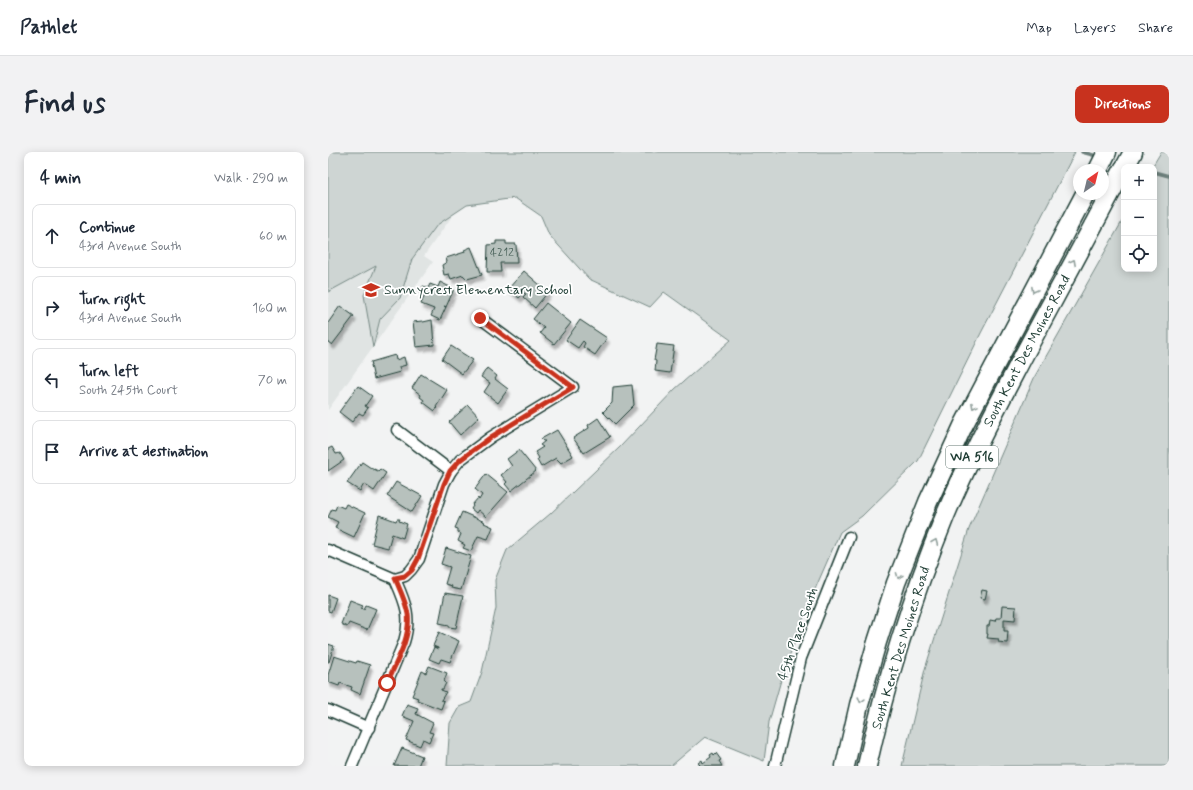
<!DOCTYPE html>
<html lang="en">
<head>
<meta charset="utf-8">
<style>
	:root { --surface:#fff; --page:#f2f2f3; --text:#1f2937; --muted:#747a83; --line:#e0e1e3; --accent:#c8321e }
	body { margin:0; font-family:Mynerve,sans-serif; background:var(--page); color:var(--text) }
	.controls { position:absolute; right:12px; top:12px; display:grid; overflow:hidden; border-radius:8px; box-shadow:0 2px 10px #0003 }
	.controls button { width:36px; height:36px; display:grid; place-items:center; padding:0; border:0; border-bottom:1px solid var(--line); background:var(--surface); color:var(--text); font:20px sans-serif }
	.compass { position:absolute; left:745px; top:12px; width:36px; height:36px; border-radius:50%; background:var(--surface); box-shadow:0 2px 10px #0003; rotate:35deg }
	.stop { position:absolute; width:12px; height:12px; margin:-9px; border:3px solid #c8321e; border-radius:50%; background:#fff }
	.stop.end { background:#c8321e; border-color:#fff; box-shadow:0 1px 4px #0008 }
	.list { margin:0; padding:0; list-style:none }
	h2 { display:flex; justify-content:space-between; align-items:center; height:52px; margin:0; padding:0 16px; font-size:17px }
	h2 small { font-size:13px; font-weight:400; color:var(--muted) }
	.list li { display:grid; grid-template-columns:26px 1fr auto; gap:12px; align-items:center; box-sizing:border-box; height:64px; margin:0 8px 8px; padding:0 8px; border:1px solid var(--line); border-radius:8px }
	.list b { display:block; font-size:15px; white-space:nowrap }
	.list p { margin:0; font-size:13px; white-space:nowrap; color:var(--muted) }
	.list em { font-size:13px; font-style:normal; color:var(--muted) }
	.icon { flex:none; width:22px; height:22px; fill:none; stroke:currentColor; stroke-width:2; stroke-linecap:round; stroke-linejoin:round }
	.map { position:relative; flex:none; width:841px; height:614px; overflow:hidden; border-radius:8px }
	header { display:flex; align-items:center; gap:24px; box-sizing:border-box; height:56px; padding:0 20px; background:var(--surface); border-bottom:1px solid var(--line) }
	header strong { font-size:19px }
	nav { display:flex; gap:22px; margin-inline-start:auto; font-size:14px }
	.intro { display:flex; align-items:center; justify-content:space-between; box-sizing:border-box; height:96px; padding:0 24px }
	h1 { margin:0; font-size:28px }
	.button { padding:10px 18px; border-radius:8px; background:var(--accent); color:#fff; font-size:14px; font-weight:700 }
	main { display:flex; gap:24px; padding:0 24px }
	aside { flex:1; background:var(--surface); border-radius:8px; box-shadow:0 2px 10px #0003 }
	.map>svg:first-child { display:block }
</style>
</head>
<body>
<header>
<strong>Pathlet</strong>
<nav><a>Map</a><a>Layers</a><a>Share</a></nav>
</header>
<div class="intro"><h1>Find us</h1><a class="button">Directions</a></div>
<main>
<aside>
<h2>4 min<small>Walk · 290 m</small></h2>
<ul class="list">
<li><svg class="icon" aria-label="ahead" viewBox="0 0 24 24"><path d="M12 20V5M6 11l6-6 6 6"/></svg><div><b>Continue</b><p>43rd Avenue South</p></div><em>60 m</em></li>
<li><svg class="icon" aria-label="right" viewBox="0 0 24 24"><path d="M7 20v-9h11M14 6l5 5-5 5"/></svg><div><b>Turn right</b><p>43rd Avenue South</p></div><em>160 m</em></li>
<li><svg class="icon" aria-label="left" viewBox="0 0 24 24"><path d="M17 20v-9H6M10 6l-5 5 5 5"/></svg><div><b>Turn left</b><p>South 245th Court</p></div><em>70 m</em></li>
<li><svg class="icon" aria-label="arrive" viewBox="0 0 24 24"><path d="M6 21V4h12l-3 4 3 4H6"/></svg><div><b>Arrive at destination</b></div></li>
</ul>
</aside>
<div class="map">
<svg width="841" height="614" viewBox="0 0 841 614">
	<defs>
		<filter id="shadow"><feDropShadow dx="2.5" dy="4.5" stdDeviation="1" flood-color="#0004"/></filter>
	</defs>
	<rect width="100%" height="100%" fill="#f2f3f3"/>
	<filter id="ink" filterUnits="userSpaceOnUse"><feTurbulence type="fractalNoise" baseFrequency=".025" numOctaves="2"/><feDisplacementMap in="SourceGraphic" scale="8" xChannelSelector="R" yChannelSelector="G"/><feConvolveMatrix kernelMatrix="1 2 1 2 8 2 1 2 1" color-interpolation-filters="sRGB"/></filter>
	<g filter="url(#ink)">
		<polygon fill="#e0e4e3" points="0,0 148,30 96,104 105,110 0,258"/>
		<g fill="#ced5d3" stroke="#768984">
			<polygon points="0,0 747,0 653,181 590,309 534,364 512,380 481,451 455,521 441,570 436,609 377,585 343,614 119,614 122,571 131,555 143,550 154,520 168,456 167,428 179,398 222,362 292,295 347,237 403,188 336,140 322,155 261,127 221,83 213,64 187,46 139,53 109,73 84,107 72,146 52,167 45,195 36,143 48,114 0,140"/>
			<polygon points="833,0 841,0 841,614 574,614 597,517 641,377 707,224 796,66 796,117 826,117 826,15 824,15"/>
		</g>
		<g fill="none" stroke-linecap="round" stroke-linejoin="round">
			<g stroke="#6d807b" stroke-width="3.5">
				<polyline points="754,0 765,3"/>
				<polyline points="826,20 841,24"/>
			</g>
		</g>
		<g fill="#b7c1bd" stroke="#1f3d34" filter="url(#shadow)">
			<polygon points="168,89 178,89 178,92 188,92 189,111 172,111 173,120 159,120 160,93 168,92"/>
			<polygon points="143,95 154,123 139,127 135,123 123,127 121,122 116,123 114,113 119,110 118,106 137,100 136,98"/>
			<polygon points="196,119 220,140 207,156 195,145 198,142 196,141 191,146 180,137"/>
			<polygon points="112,130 126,137 118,155 116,154 118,155 112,168 103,164 106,157 93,152 97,142 92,140 95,134 100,136 102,132 110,135"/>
			<polygon points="218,151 243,171 226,192 212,181 216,176 205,167"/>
			<polygon points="12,154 26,164 4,193 0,190 0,171"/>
			<polygon points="104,168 106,193 88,195 85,170 94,169 95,170"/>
			<polygon points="252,168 279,186 267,203 255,195 257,191 255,189 250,196 238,188"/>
			<polygon points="329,192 346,194 342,221 327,219 328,209 326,208"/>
			<polygon points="123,194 145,208 134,222 114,207"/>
			<polygon points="67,203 68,208 76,205 78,213 71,215 72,220 46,227 43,213 44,213 43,210"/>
			<polygon points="159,216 169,224 167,227 180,237 170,251 156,240 162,231 153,225"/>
			<polygon points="93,222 119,238 108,255 109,256 107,259 95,250 96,248 92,245 93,243 84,236"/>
			<polygon points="304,233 306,253 287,272 275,260 284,251 285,235"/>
			<polygon points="30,234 44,244 37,254 40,256 35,263 31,261 24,270 11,260"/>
			<polygon points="140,253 151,265 132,283 121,270"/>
			<polygon points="270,266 282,285 256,301 245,286 261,276 260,273"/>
			<polygon points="229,278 245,304 233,311 228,306 213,315 209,308 211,306 207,300 215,295 212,293 217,289 215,289 213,287"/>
			<polygon points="4,295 8,302 12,301 16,308 0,319 0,297"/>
			<polygon points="191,298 208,319 183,339 177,332 179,330 173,323 184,314 179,307"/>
			<polygon points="34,310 46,318 46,317 50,319 52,317 58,321 46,339 36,332 32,339 19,331"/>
			<polygon points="158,322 180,340 158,365 150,358 148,361 143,357 145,354 144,353 150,346 151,348 154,343 147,337"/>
			<polygon points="68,330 94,344 84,360 59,344"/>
			<polygon points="18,352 37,361 26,385 7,376 10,370 0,365 4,357 7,358 9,353 16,356"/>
			<polygon points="134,360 157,370 156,371 165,375 160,387 150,384 143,399 135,396 137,393 130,389 133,382 130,380 130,377 127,376"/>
			<polygon points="51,363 68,369 69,367 72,367 71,369 79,372 75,386 64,382 60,396 44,392"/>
			<polygon points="118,396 143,404 133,438 123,436 124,434 117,432 122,415 113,412"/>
			<polygon points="654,438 659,439 657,447 652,446"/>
			<polygon points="117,441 135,444 128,476 121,475 121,473 111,471"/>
			<polygon points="0,443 8,446 3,460 0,459"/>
			<polygon points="22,448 35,453 33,456 36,457 38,453 48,457 39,478 21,471 19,475 13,472"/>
			<polygon points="674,454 688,455 687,468 676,467 676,479 680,479 679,491 670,490 671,487 659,486 660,482 659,482 659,474 661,474 662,468 667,469 668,466 673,466"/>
			<polygon points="111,480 131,489 122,510 113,507 111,511 101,507 106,495 110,497 110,496 105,494"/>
			<polygon points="0,492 6,494 1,510 0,510"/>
			<polygon points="6,504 28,511 29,509 42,513 32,542 23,538 24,535 12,531 11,534 0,530 0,523"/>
			<polygon points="101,514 119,521 116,529 118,531 115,537 113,537 113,538 118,540 113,548 116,549 113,557 89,548 90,546 84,544 94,519 98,521"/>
			<polygon points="79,552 90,556 88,562 105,571 101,580 105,581 101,590 95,587 92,594 78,588 86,569 74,564"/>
			<polygon points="74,596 94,604 90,614 66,614"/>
			<polygon points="385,601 386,603 388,601 393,608 391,609 394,614 370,614 372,613 370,611 374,608 375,611 383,605 382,603"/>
		</g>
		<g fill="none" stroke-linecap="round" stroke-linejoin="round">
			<g stroke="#1f3d34" stroke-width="13">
				<g id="street">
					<polyline points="69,278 123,319"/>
					<polyline points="0,398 67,427"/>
					<polyline points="67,427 77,424 83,418 91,407 116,332 123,319 132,308 163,285 245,235 152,166"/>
					<polyline points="0,558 41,576"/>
					<path d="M24,614L76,490C84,464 77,450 67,427"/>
					<polyline points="447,614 473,506 521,385"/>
				</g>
			</g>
			<g stroke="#1f3d34" stroke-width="21">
				<g id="highway">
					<polyline points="797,15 805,0"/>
					<polyline points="770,18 779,0"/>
					<polyline points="517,614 531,553 549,490 568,431 600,350 635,274 757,42"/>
					<path d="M539,614C558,528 584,445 617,364C641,307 670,253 698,199C731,138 763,77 796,16"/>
				</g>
			</g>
			<use href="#street" stroke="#fff" stroke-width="10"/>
			<use href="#highway" stroke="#fff" stroke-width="18"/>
		</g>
		<defs><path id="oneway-chevron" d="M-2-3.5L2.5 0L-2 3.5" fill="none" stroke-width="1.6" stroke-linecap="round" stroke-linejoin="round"/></defs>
		<g stroke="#8f9e9a">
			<use href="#oneway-chevron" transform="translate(745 110) rotate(-62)"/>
			<use href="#oneway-chevron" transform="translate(706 138) rotate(118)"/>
			<use href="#oneway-chevron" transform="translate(646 254) rotate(118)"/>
			<use href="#oneway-chevron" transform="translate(607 390) rotate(-68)"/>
			<use href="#oneway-chevron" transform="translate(571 424) rotate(111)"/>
			<use href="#oneway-chevron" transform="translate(533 548) rotate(106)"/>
		</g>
	</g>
	<g fill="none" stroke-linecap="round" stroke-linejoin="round" filter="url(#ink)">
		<path stroke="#c8321e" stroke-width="5" d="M59,531C68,510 83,486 80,462C78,450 72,438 67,426L77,424L84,418L90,407L116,332L122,319L132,308L163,285L245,235L152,166"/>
	</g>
	<defs>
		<g id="school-bare" transform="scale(1.38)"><path d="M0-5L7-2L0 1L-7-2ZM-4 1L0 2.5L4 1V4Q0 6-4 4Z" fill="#c8321e" stroke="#fff" stroke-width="2.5" paint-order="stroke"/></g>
	</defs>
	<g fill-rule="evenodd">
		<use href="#school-bare" x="43" y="138"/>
	</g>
	<g text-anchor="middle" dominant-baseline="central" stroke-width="3.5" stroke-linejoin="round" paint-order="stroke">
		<g font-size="12" fill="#455e56">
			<text x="174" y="101">4212</text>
		</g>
		<rect fill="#fff" stroke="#627771" stroke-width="1" x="618" y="294" width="52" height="22" rx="3"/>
		<g font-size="13" font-weight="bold" fill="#1f3d34">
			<text x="644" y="305">WA 516</text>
		</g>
		<g font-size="14" fill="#1f3d34" stroke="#fff" text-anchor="start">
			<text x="56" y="138">Sunnycrest Elementary School</text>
		</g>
		<g font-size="14" fill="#1f3d34" stroke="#fff">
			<text transform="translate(699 199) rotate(-62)">South Kent Des Moines Road</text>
			<text transform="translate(470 482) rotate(-71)">45th Place South</text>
			<text transform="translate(573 496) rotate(-73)">South Kent Des Moines Road</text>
		</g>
	</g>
</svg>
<div class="controls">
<button>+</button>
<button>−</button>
<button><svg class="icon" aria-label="locate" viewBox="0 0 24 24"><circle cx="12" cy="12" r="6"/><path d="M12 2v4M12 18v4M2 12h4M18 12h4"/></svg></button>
</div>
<svg class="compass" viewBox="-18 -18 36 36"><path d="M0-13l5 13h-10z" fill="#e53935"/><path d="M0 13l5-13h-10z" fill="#747a83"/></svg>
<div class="stop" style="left:59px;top:531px"></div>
<div class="stop end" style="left:152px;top:166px"></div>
</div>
</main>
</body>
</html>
